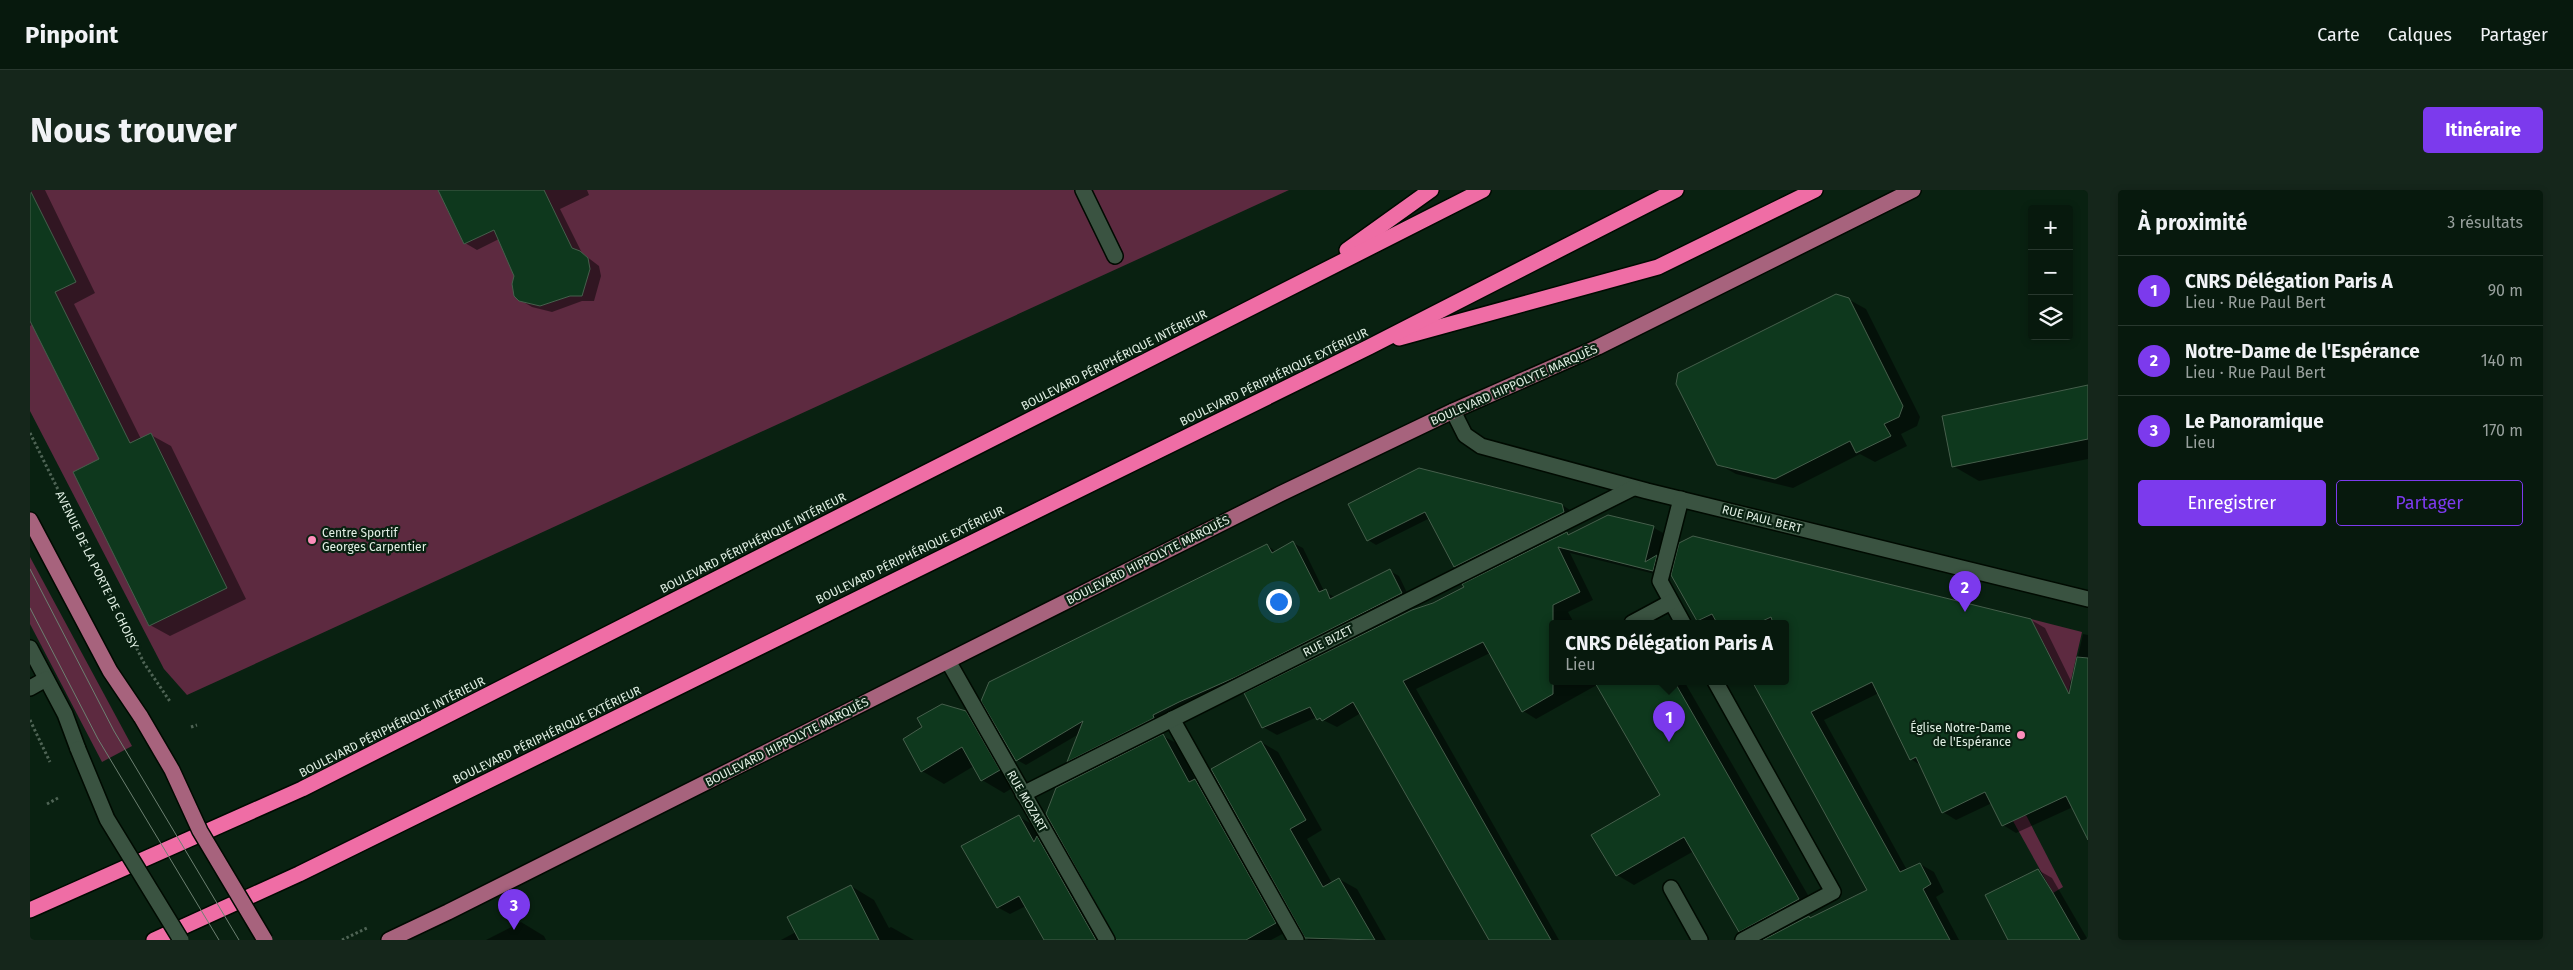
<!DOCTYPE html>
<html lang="fr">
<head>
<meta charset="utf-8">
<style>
	:root { --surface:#07190d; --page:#15261b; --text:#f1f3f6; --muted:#98a09d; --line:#28382e; --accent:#7c3aed }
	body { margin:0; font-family:"Fira Sans",sans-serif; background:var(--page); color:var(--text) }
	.controls { position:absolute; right:15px; top:15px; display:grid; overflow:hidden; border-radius:5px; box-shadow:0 2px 8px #0003 }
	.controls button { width:45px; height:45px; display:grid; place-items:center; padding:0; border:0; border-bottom:1px solid var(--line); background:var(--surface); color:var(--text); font:25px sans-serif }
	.you { position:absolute; left:1248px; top:411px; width:18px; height:18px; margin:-12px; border:4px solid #fff; border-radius:50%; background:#1a73e8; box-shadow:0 0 0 8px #1a73e833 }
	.badge { display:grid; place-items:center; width:32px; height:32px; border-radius:50%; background:var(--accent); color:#fff; font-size:16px; font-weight:700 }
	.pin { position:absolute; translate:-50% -41px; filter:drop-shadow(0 1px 2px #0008) }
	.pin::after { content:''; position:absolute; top:26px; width:18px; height:15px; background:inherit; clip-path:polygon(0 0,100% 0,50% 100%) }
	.popup { position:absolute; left:1519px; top:430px; width:240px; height:65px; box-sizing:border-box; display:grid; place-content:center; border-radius:5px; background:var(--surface); filter:drop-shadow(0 1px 4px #0005); font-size:16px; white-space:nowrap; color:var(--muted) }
	.popup b { font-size:19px; color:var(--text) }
	.popup::after { content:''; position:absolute; left:50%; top:100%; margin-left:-10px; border:10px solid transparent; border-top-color:var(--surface) }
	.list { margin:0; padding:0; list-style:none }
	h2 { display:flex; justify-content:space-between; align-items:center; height:65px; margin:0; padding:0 20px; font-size:21px }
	h2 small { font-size:16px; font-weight:400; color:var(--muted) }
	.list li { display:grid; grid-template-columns:32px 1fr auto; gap:15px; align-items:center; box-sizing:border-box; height:70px; padding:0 20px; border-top:1px solid var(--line) }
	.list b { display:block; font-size:19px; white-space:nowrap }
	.list p { margin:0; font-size:16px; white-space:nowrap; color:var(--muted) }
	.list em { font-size:16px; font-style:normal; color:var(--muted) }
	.actions { display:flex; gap:10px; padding:15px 20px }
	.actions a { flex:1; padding:11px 0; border:1px solid var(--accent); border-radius:5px; text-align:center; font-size:18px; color:var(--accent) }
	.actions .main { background:var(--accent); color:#fff }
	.icon { flex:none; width:28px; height:28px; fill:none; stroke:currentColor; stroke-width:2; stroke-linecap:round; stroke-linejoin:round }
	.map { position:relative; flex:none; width:2058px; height:750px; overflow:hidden; border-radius:5px }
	header { display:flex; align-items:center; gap:30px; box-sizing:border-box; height:70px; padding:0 25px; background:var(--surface); border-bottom:1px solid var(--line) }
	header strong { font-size:24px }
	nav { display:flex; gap:28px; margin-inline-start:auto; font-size:18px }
	.intro { display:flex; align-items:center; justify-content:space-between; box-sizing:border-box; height:120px; padding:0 30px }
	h1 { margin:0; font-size:35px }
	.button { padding:12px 22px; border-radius:5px; background:var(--accent); color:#fff; font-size:18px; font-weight:700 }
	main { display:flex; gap:30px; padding:0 30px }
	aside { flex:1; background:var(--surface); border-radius:5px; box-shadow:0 2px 8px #0003 }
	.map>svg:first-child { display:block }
</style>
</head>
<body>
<header>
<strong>Pinpoint</strong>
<nav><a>Carte</a><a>Calques</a><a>Partager</a></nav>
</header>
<div class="intro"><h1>Nous trouver</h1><a class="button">Itinéraire</a></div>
<main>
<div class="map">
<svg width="2058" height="750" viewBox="0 0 2058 750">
	<rect width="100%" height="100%" fill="#092111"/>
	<g fill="#5d2a40">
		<polygon points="0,0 1259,0 157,505 134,479 0,221"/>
		<polygon points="0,367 102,556 72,572 0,434"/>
		<polygon points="2001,429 2052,442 2031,534 1997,468 2016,458"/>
		<polygon points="1996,625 2033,697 2023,703 1983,631"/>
	</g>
	<g fill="#0007">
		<polygon points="0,0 15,0 65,103 44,114 111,249 121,245 141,256 216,409 140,446 120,435 71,269 3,134 0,136"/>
		<polygon points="409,0 557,0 559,5 530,19 552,63 569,76 571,86 564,111 552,111 522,122 502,117 490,110 486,86 469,49 447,60 435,53"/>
		<polygon points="1818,109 1836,119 1890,227 1887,236 1871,244 1877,256 1845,272 1830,264 1763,298 1706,284 1688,274"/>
		<polygon points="2058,196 2058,269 1949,291 1923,276"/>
		<polygon points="1319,315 1532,315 1540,320 1542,327 1433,381 1425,377 1400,328 1346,355 1338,350"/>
		<polygon points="1578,326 1624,338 1637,345 1637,387 1540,363 1563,410 1538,422 1544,433 1523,433 1523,491 1574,491 1506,529 1493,521 1460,463 1386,499 1529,750 1460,750 1331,523 1307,537 1287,527 1247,545 1233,537 1384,424 1537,343 1540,345"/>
		<polygon points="1263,353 1273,358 1294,401 1306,408 1360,381 1369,386 1380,409 1047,576 1038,571 1049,544 996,575 987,570 1237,355 1246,362"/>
		<polygon points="1644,385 2001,430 2015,438 2042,493 2053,444 2058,445 2058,646 2043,617 1986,643 1973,635 1962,613 1926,630 1913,622 1890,575 1881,569 1849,503 1794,530 1877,680 1890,674 1904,682 1914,702 1906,707 1929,750 1735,750 1779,727 1781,728 1839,701 1725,491 1755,491 1755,433 1673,433 1668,430"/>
		<polygon points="1583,491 1654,491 1786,719 1726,750 1710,741 1664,661 1604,695 1587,685 1631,605 1570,499"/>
		<polygon points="935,522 957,535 991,593 974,603 952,590 944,576 914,594 892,581 874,549"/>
		<polygon points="1133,546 1146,553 1166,591 1177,597 1258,741 1241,750 1086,750"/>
		<polygon points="1231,552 1248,562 1292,640 1277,649 1302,693 1309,689 1327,699 1356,750 1278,750 1183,580"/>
		<polygon points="989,627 1002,634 1010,649 1019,654 1074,750 1015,750 996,716 980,724 967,717"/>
		<polygon points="2008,680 2022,688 2058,750 1980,750"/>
		<polygon points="821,696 844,710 859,738 861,737 884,750 751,750 766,742"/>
		<polygon points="491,732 514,746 516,750 456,750"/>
	</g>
	<g fill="#0e381d" stroke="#465f4c">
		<polygon points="0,0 46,92 25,102 100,253 121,243 197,398 119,436 43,282 69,269 0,131"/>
		<polygon points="408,0 514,0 542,58 550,61 558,68 560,79 552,106 540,106 510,116 489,111 484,106 482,94 484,86 464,40 434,54"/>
		<polygon points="1806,104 1819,108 1873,216 1869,227 1854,234 1861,246 1826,263 1820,251 1745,289 1687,275 1646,194 1648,183"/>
		<polygon points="2058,195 2058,249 1922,277 1912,226"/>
		<polygon points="1389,278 1532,314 1534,322 1424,377 1395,322 1337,351 1318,314"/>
		<polygon points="1578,325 1624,336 1615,372 1627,365 1623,381 1528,357 1550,402 1523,415 1523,504 1492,522 1453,452 1373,491 1521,750 1459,750 1323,512 1292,531 1290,528 1287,530 1280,517 1232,538 1214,503 1382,420 1403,413 1434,397 1432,394 1537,342 1538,345"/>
		<polygon points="1663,346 2001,429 2039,504 2047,467 2058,468 2058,650 2036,606 1972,636 1955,602 1912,623 1886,567 1880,570 1842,492 1781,522 1870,682 1890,673 1901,694 1893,699 1920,750 1733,750 1779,726 1780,728 1837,700 1722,491 1755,491 1755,433 1743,433 1741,427 1728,433 1687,433 1682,424 1667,431 1641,385 1649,353"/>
		<polygon points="1263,351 1289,402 1296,399 1300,409 1360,379 1372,403 1206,487 1149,512 1123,525 1124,528 1037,572 1053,531 986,571 951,511 959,492 1237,354 1242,363"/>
		<polygon points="1564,491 1644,491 1769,709 1709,742 1654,647 1586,686 1561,645 1630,605"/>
		<polygon points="912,514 936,521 970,580 951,591 932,557 891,582 873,549 892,537 887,528"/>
		<polygon points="1133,544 1159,592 1165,589 1246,733 1216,750 1086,750 1016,624 1026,598"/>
		<polygon points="1231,551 1276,630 1260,639 1293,697 1309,688 1345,750 1275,748 1181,579"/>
		<polygon points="989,625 1004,652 1007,646 1066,750 1014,750 989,706 967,718 931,656"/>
		<polygon points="2008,679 2023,703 2050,750 1978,750 1955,705"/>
		<polygon points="821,695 849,750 769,750 757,727"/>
	</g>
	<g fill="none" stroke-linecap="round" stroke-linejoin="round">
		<g stroke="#000a01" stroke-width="18">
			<g id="minor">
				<polyline points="1053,0 1085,66"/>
				<polyline points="1423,221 1435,245 1451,256 1617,301 2058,409"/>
				<polyline points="1651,309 1630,391 1653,433"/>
				<polyline points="1602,433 1641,412"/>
				<polyline points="0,458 35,524 48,559"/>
				<polyline points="918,471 1077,750"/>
				<polyline points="1685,491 1803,702 1713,750"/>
				<polyline points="0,498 16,489"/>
				<polyline points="1142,529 1266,750"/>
				<polyline points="993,604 1603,298"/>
				<polyline points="1641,698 1670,750"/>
			</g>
		</g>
		<g stroke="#000a01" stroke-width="18">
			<g id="major">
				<polyline points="0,330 80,481 111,527"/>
				<polyline points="359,750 418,722 1250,304 1423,221 1568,157 1883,0"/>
			</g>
		</g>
		<g stroke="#000a01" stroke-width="18">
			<g id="highway">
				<polyline points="1317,60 1401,0"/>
				<polyline points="1369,148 1628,77 1785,0"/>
				<polyline points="0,720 272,599 1453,0"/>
				<polyline points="124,750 269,684 1339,157 1646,0"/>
			</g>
		</g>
		<g stroke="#4f6455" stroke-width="3" stroke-dasharray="2.5 2.5" stroke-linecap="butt">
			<polyline points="0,243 114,473 141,513"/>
			<polyline points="0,530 20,572"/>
			<polyline points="161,537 167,535"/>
			<polyline points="17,614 28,608"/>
			<polyline points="312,750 339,737"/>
		</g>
		<use href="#minor" stroke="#3a5341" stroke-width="15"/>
		<use href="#major" stroke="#a7637d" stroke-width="15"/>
		<use href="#highway" stroke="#ef6da5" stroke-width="15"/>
		<g stroke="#6d8072" stroke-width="1">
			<polyline points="0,379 84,541 209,750"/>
			<polyline points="0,418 68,549 189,750"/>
		</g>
		<g stroke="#000a01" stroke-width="18" stroke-linecap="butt">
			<polyline id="minor-bridge" points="48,559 77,629 151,750"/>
		</g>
		<g stroke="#000a01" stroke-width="18" stroke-linecap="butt">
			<polyline id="major-bridge" points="111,527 142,580 170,641 235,750"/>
		</g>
		<use href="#minor-bridge" stroke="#3a5341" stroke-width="15"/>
		<use href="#major-bridge" stroke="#a7637d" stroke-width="15"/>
	</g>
	<g fill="#fe8ebc" stroke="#092111" stroke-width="2">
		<circle cx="282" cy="350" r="5"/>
		<circle cx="1991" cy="545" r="5"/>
	</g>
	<g text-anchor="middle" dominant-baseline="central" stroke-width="4.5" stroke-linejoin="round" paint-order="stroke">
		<g font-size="12" fill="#e1efe4" stroke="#092111">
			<text transform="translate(1084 170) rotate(-27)">BOULEVARD PÉRIPHÉRIQUE INTÉRIEUR</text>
			<text transform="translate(1244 187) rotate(-26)">BOULEVARD PÉRIPHÉRIQUE EXTÉRIEUR</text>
			<text transform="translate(1484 195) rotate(-24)">BOULEVARD HIPPOLYTE MARQUÈS</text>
			<text transform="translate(1732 329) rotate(14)">RUE PAUL BERT</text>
			<text transform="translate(723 353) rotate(-27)">BOULEVARD PÉRIPHÉRIQUE INTÉRIEUR</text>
			<text transform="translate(880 365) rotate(-26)">BOULEVARD PÉRIPHÉRIQUE EXTÉRIEUR</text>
			<text transform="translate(1118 370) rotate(-27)">BOULEVARD HIPPOLYTE MARQUÈS</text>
			<text transform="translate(67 380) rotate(64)">AVENUE DE LA PORTE DE CHOISY</text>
			<text transform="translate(1298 451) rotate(-27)">RUE BIZET</text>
			<text transform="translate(362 537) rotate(-27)">BOULEVARD PÉRIPHÉRIQUE INTÉRIEUR</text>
			<text transform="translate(517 545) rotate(-26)">BOULEVARD PÉRIPHÉRIQUE EXTÉRIEUR</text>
			<text transform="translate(757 552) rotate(-27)">BOULEVARD HIPPOLYTE MARQUÈS</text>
			<text transform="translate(997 611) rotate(60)">RUE MOZART</text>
		</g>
		<g font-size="12" fill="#e1efe4" stroke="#092111" text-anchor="start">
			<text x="292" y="343">Centre Sportif<tspan x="292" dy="14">Georges Carpentier</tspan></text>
			<text x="1981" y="538" text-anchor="end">Église Notre-Dame<tspan x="1981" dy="14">de l'Espérance</tspan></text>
		</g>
	</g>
</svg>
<div class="controls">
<button>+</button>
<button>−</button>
<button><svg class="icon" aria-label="layers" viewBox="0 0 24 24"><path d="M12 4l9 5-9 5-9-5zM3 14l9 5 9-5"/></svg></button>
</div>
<div class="you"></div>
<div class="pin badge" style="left:1639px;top:552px">1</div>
<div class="popup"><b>CNRS Délégation Paris A</b>Lieu</div>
<div class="pin badge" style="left:1935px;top:422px">2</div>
<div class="pin badge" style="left:484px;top:740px">3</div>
</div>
<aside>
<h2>À proximité<small>3 résultats</small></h2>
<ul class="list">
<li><span class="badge">1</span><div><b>CNRS Délégation Paris A</b><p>Lieu · Rue Paul Bert</p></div><em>90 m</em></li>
<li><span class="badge">2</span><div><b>Notre-Dame de l'Espérance</b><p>Lieu · Rue Paul Bert</p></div><em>140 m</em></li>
<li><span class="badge">3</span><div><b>Le Panoramique</b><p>Lieu</p></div><em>170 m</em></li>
</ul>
<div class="actions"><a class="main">Enregistrer</a><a>Partager</a></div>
</aside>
</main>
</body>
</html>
